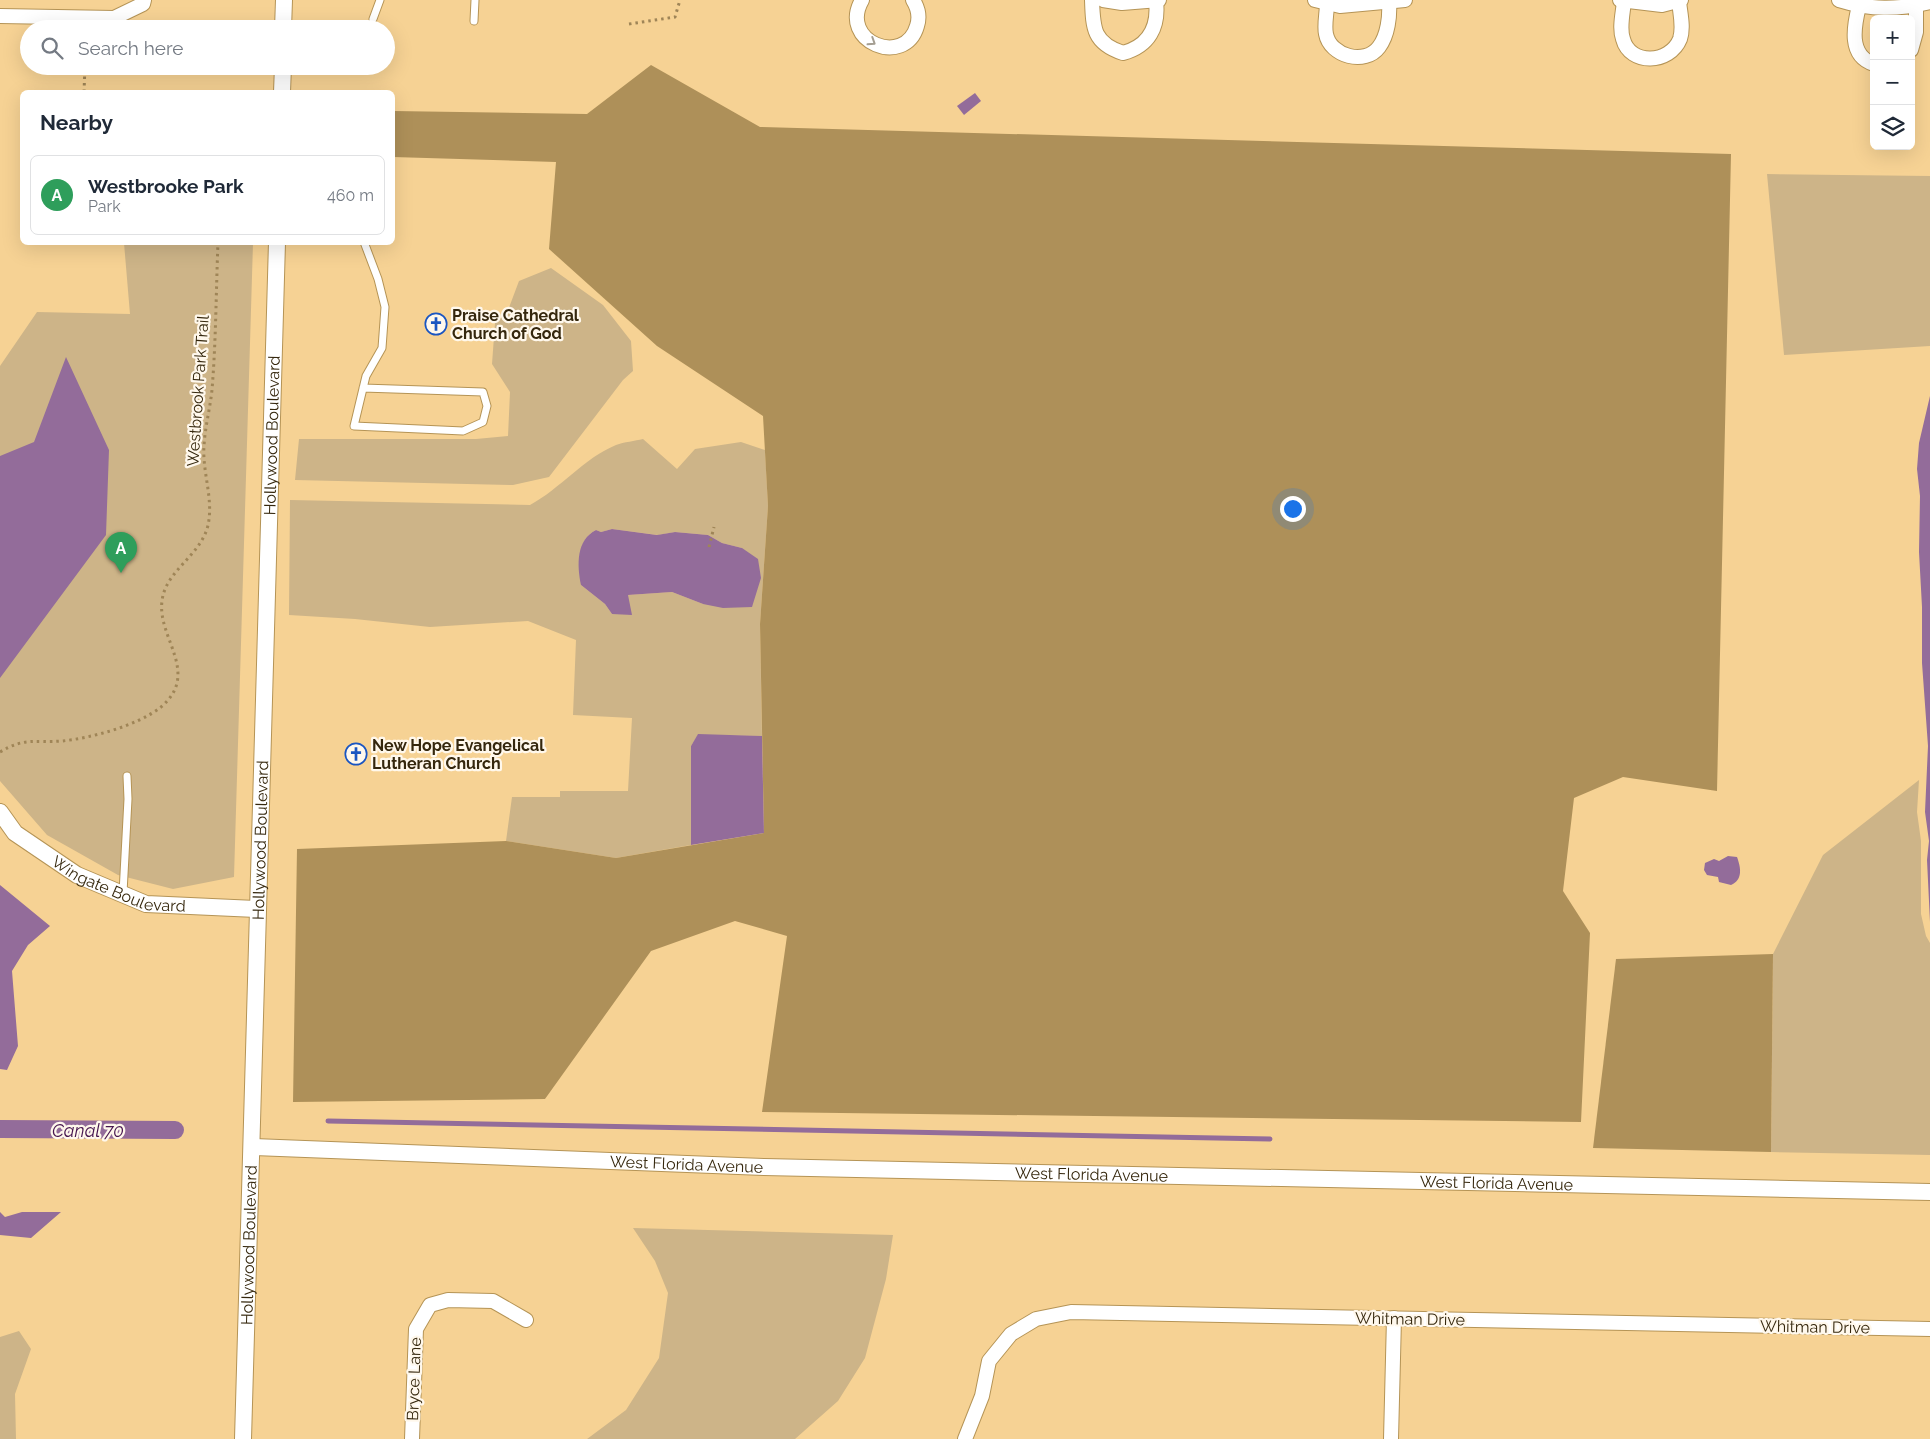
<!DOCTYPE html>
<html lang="en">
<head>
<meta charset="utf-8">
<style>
	:root { --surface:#fff; --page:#f2f2f3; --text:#1f2937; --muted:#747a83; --line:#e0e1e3; --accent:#1a55c1 }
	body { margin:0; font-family:Raleway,sans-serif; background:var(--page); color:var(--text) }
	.controls { position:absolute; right:15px; top:15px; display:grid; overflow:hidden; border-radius:8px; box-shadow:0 5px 20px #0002 }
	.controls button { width:45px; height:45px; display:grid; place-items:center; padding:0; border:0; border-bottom:1px solid var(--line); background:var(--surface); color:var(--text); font:25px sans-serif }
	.you { position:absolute; left:1292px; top:508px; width:18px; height:18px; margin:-12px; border:4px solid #fff; border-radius:50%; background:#1a73e8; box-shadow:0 0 0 8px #1a73e833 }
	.badge { display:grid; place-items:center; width:32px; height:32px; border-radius:50%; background:var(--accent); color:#fff; font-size:16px; font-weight:700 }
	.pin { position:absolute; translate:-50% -41px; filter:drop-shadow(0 1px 2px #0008) }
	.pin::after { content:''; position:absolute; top:26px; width:18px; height:15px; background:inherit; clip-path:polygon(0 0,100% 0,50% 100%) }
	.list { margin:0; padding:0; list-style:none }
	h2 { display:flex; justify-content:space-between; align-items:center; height:65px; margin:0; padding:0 20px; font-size:21px }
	h2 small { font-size:16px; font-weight:400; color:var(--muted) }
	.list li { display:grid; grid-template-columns:32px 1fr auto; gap:15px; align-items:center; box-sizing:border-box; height:80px; margin:0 10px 10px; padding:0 10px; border:1px solid var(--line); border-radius:8px }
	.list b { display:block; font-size:19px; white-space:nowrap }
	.list p { margin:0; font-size:16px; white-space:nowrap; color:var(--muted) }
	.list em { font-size:16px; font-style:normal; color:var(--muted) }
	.icon { flex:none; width:28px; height:28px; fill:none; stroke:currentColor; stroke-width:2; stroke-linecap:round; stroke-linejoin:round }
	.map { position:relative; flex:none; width:1930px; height:1439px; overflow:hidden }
	.search { position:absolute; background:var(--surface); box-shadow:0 5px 20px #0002; left:20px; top:20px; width:375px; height:55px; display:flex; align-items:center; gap:12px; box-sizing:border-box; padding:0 18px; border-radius:28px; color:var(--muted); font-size:19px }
	.panel { position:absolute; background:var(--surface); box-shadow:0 5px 20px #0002; left:20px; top:90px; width:375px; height:155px; border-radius:8px }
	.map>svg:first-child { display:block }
</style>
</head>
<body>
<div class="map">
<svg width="1930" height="1439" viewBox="0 0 1930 1439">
	<rect width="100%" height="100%" fill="#f6d294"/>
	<g fill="#cdb488" fill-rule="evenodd">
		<polygon points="1767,174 1930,176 1930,346 1784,355"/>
		<polygon points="124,243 253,243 234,877 173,889 118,875 47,835 0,781 0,366 37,312 130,314"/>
		<polygon points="551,268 603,305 631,341 633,371 623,380 549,477 513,485 295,480 299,439 476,439 508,436 510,392 492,364 495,323 507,313 519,281"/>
		<path d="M643,439L677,469L695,449L741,442L765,450L768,506L760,624L762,736L698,735L691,746V845L616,858L506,841L512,797H560V791H628L632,718L573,715L576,640L528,621L430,627L355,619L289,615L290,500L530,505C560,489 584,458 616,445C624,442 635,441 643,439ZM612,529L658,535L675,532L708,535L722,543L742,548L703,604L672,592L628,595L612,614L605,604L581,585C582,565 575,540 596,530L601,532Z"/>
		<polygon points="1919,780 1917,812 1921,841 1921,914 1926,936 1930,943 1930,1155 1771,1152 1773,954 1823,855"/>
		<polygon points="633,1228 893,1235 886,1279 865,1358 838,1401 795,1439 587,1439 626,1410 659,1358 668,1293 655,1261"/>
		<polygon points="19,1331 31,1349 15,1394 16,1439 0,1439 0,1337"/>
	</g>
	<g fill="#ae9059">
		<polygon points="651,65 760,127 1731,154 1717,791 1623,777 1574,798 1563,891 1590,933 1581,1122 762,1112 787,936 735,921 651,951 545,1099 293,1102 297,849 506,841 616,858 764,833 760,624 768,506 763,416 657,346 549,249 556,162 393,157 393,111 587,114"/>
		<polygon points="1773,954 1771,1152 1593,1148 1616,959"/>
	</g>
	<g fill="#936c9a">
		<polygon points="975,93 981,101 964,115 957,106"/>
		<polygon points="66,357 109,450 106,535 0,678 0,456 34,442"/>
		<polygon points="1930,396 1930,922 1927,860 1929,841 1925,812 1928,746 1922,663 1922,607 1919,552 1920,496 1917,469 1919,443"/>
		<path d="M612,529L657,535L675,532L708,535L722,543L742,548L758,559L761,578L752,607L723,608L703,604L672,592L628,595L632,615L612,614L605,604L581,585C577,565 576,540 596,530L601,532Z"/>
		<polygon points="698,734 762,736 764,833 691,845 691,746"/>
		<path d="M1728,856L1737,857C1741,868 1743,880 1731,885L1719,882L1718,877L1707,875L1704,870L1705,863L1714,859L1719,861Z"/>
		<polygon points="0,885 50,926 28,945 12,971 18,1046 7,1070 0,1069"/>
		<polygon points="0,1212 5,1217 22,1212 61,1212 31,1238 0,1235"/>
	</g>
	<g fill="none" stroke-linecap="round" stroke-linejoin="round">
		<polyline stroke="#936c9a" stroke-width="5" points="328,1121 1270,1139"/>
		<polyline stroke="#936c9a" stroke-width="18" points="0,1129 175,1130"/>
		<g stroke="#b59456" stroke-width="9">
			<g id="service">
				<polyline points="373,19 380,0"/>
				<polyline points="474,21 475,0"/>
				<polyline points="363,388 483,392 487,406 483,422 463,431 354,426 366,376 382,348 385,307 378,279 364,242"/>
				<polyline points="123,893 128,799 127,776"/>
			</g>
		</g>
		<g stroke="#b59456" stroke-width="16">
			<g id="minor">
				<path d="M862,0C838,42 905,68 917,26C920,17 918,8 913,0"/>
				<path d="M1092,0C1093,28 1093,43 1123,53C1149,46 1159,27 1156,1"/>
				<polyline points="1103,0 1122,3 1159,0"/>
				<polyline points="1315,0 1340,6 1405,0"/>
				<polyline points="1620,0 1662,5 1681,0"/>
				<path d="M1839,0C1871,10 1897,10 1930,2"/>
				<path d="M1624,1C1623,13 1619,28 1623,39C1630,66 1670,64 1680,39C1684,27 1680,13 1679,1"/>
				<path d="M1327,3C1327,13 1324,25 1326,34C1330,56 1365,66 1379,47C1388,35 1390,16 1389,2"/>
				<path d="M1859,6C1854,26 1848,56 1874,64"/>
				<polyline points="0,16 114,18 143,4 144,0"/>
				<polyline points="1911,50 1916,32 1916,5"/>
				<polyline points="412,1439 416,1329 430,1305 448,1300 493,1301 526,1320"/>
				<polyline points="965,1439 982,1396 989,1361 1011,1334 1036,1319 1071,1312 1930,1329"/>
				<polyline points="1391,1439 1394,1318"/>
			</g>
		</g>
		<g stroke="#b59456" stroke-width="18">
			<g id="tertiary">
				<polyline points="283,29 284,0"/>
				<polyline points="282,92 283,66"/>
				<path id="s1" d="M0,812L15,833L77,875L146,904L258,909"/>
				<path id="s2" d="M253,1147L764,1167L1930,1192"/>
				<path id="s3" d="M243,1439L277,242"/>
			</g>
		</g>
		<g stroke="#9f8557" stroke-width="3" stroke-dasharray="2.5 4" stroke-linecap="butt">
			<polyline points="629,24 675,17 680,0"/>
			<polyline points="84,92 85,66"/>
			<polyline points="709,547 714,527"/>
			<path d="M0,752C25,737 35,743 62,741C91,738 137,726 161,707C201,673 157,638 162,601C165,572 198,557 207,529C215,502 202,473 204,446C205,427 210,409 212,390C216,341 216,292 218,242"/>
		</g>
		<use href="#service" stroke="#fff" stroke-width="7"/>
		<use href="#minor" stroke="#fff" stroke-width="14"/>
		<use href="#tertiary" stroke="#fff" stroke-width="16"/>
	</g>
	<defs><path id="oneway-chevron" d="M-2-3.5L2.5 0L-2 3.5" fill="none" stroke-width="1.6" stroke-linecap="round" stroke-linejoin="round" transform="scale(1.25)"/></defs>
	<use stroke="#a49e92" href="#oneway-chevron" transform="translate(872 42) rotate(33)"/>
	<defs>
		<g id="church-ring" transform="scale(1.125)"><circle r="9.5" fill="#fff8ec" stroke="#1a55c1" stroke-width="1.5"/><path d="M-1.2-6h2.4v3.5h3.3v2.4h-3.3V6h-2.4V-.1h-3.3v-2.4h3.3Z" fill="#1a55c1"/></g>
	</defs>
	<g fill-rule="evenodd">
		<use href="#church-ring" x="436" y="324"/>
		<use href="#church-ring" x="356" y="754"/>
	</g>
	<g text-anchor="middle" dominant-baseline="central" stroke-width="4.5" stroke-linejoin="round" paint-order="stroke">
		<g font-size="16" font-weight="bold" fill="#35270d" stroke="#fff8ec" text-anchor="start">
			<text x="452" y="315">Praise Cathedral<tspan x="452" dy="18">Church of God</tspan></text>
			<text x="372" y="745">New Hope Evangelical<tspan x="372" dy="18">Lutheran Church</tspan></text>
		</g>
		<g font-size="16" fill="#35270d" stroke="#fff8ec">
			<text transform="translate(198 391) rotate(-86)">Westbrook Park Trail</text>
			<text stroke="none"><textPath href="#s3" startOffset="1004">Hollywood Boulevard</textPath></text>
			<text stroke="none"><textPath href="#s3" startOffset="599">Hollywood Boulevard</textPath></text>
			<text stroke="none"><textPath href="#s1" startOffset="144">Wingate Boulevard</textPath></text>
			<text stroke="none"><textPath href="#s2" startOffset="434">West Florida Avenue</textPath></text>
			<text stroke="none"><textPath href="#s2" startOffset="839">West Florida Avenue</textPath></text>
			<text stroke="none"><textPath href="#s2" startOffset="1244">West Florida Avenue</textPath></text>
			<text stroke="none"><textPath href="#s3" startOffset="194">Hollywood Boulevard</textPath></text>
			<text transform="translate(1410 1319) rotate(1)">Whitman Drive</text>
			<text transform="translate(1815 1327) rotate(1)">Whitman Drive</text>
			<text transform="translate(414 1379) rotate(-88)">Bryce Lane</text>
		</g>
		<g font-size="18" font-style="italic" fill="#46144f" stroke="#fff8ec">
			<text x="88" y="1130">Canal 70</text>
		</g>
	</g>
</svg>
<div class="controls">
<button>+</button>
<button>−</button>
<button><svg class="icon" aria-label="layers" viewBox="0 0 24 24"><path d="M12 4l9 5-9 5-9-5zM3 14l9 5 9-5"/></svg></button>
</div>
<div class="you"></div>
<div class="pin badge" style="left:121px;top:573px;background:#2e9e5b">A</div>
<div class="search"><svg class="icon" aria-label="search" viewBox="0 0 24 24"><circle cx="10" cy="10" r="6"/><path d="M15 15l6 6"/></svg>Search here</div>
<section class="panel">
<h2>Nearby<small></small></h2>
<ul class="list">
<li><span class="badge" style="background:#2e9e5b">A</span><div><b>Westbrooke Park</b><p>Park</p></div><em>460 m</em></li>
</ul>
</section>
</div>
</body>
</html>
